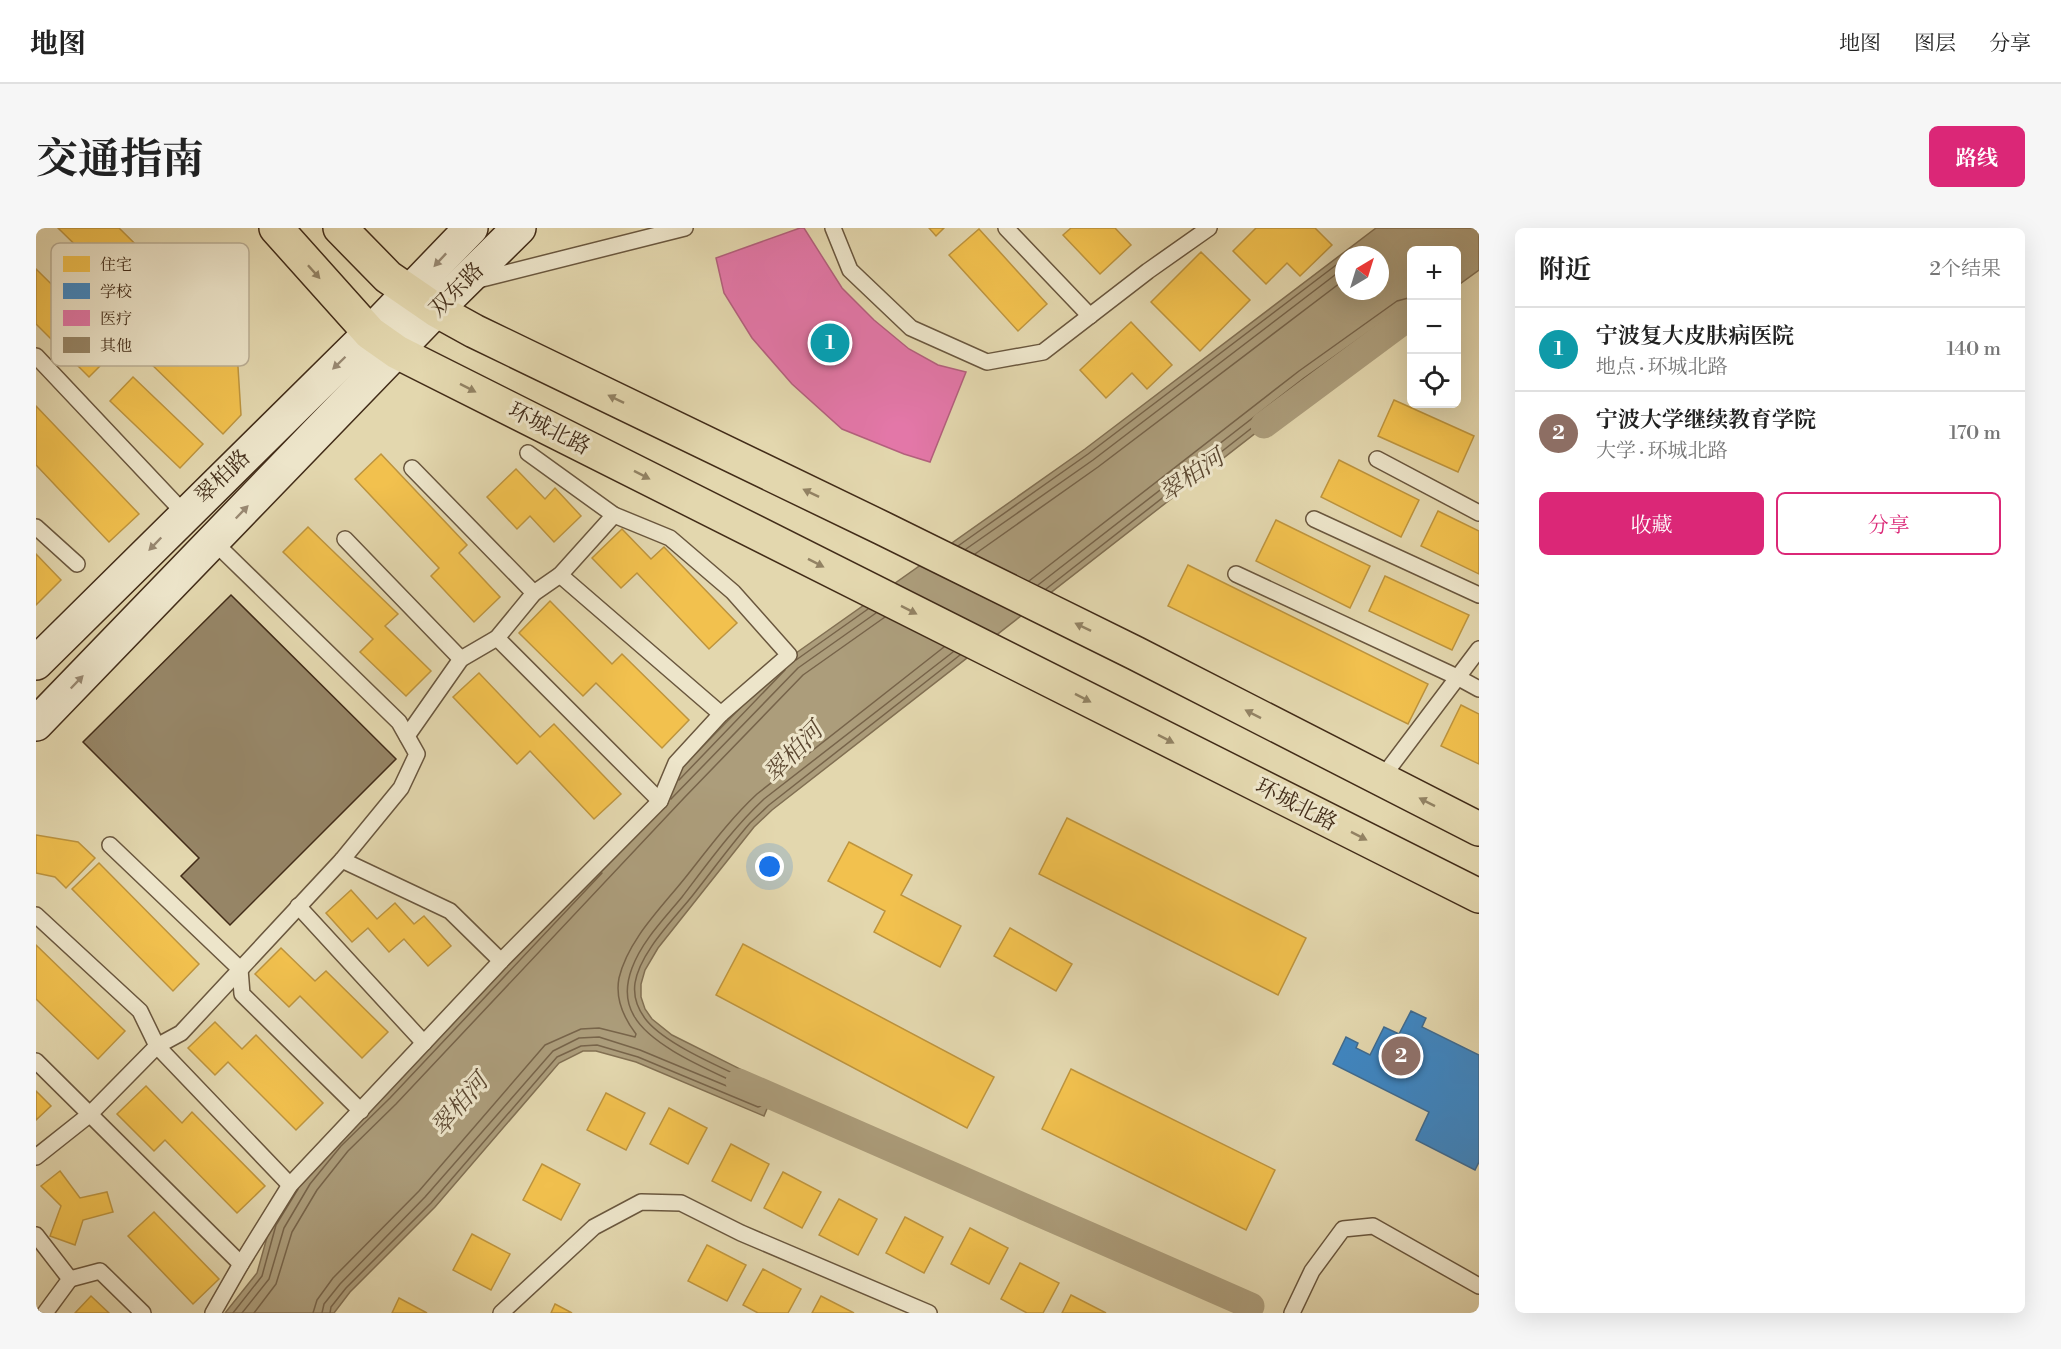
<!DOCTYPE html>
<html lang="zh">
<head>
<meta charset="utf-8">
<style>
	:root { --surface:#fff; --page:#f6f6f6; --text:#222; --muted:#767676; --line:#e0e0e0; --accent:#db2777 }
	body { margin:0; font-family:"Libre Bodoni","Noto Serif SC",serif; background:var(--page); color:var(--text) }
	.controls { position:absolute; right:18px; top:18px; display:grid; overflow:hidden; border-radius:9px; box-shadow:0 6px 24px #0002 }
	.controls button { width:54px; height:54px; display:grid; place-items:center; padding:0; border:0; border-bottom:2px solid var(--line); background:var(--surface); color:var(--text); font:30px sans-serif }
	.compass { position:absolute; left:1299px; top:18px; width:54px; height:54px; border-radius:50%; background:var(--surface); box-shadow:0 6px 24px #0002; rotate:38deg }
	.you { position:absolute; left:734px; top:639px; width:21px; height:21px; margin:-15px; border:4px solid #fff; border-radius:50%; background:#1a73e8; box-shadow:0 0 0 9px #1a73e833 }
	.badge { display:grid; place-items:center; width:39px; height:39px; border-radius:50%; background:var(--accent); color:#fff; font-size:20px; font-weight:700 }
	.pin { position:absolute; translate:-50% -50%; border:3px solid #fff; box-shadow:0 2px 6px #0006 }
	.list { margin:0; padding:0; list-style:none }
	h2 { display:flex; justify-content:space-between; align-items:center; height:78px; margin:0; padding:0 24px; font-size:26px }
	h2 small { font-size:20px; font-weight:400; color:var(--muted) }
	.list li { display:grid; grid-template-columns:39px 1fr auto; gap:18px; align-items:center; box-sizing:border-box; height:84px; padding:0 24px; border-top:2px solid var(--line) }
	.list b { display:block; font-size:22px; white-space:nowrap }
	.list p { margin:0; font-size:20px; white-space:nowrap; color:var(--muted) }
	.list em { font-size:20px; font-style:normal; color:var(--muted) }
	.actions { display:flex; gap:12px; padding:18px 24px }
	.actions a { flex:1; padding:14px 0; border:2px solid var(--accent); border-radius:9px; text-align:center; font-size:21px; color:var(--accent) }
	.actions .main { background:var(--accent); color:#fff }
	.icon { flex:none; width:33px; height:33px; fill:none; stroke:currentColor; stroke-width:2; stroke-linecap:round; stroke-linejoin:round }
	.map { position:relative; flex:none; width:1443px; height:1085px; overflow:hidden; border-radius:9px }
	header { display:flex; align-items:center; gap:36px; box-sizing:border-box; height:84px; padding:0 30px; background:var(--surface); border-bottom:2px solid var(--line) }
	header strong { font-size:28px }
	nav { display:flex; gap:33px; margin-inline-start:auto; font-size:21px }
	.intro { display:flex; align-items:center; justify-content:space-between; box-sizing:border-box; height:144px; padding:0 36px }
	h1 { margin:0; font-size:42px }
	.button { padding:15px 27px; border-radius:9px; background:var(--accent); color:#fff; font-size:21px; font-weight:700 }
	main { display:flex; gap:36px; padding:0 36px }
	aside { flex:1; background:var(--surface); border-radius:9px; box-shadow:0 6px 24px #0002 }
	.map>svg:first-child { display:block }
</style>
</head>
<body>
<header>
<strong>地图</strong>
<nav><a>地图</a><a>图层</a><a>分享</a></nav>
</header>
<div class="intro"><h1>交通指南</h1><a class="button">路线</a></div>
<main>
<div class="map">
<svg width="1443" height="1085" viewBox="0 0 1443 1085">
	<rect width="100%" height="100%" fill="#e3d7ae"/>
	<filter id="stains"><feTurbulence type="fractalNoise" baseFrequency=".00333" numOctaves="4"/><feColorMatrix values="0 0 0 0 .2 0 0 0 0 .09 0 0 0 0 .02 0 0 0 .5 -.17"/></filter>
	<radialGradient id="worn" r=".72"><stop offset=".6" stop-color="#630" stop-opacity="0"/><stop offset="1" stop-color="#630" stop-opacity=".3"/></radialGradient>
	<path fill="#ac9d7b" stroke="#827053" stroke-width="1.5" fill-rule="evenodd" d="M1340,0H1443V42L1421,58L1420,22H1376L1375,90L1276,161L736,582L718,599L622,720L609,742L605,756V769L609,781L616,791L636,807L740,859L728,888L600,834L560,823H547L523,835L399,979L314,1064L298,1085H189L221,1045L235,995L263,949L631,555L753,430L1049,221ZM1308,27H1344V63H1308Z"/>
	<g fill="#f2c14e" stroke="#bd943e" stroke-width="1.5">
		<polygon points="22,0 83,0 154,70 124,100"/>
		<polygon points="893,0 908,0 900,8"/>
		<polygon points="1035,0 1079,0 1095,17 1064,46 1027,7"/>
		<polygon points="1220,0 1279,0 1296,17 1264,48 1251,35 1230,56 1197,23"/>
		<polygon points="943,1 1011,76 982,103 913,27"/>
		<polygon points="1165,24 1214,72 1164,123 1115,74"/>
		<polygon points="0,41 81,121 53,149 0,96"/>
		<polygon points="177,55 198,75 205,187 187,206 107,128"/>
		<polygon points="1095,94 1136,137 1111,161 1096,145 1070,170 1044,142"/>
		<polygon points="97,149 167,216 144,240 74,173"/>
		<polygon points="1358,172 1438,208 1422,244 1342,208"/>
		<polygon points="0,178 103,286 73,314 0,237"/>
		<polygon points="345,226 431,317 423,325 464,369 438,394 395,348 403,340 319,251"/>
		<polygon points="1303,232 1383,272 1365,309 1285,269"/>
		<polygon points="480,241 509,271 519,260 545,288 518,314 494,288 481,301 451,269"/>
		<polygon points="1402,283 1443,303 1443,346 1385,318"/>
		<polygon points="1240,292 1334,338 1314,380 1220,333"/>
		<polygon points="272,299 362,386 349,398 395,443 370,468 324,424 337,411 247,324"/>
		<polygon points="586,301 615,331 628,319 701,395 673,421 601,345 585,360 556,330"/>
		<polygon points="0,326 25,352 0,377"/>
		<polygon points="1152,337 1392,456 1372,496 1132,378"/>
		<polygon points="1349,348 1433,387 1416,422 1333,383"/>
		<polygon points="514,373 576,436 586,426 653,492 626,520 560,455 547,468 483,405"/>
		<polygon points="443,445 504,509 518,496 585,566 558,591 494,523 481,536 417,469"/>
		<polygon points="1425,477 1443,486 1443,536 1405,518"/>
		<polygon points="1031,590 1270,710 1242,767 1003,646"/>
		<polygon points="0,607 42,614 59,630 30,660 19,649 0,645"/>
		<polygon points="813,614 876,647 865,667 925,698 904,739 838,704 849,683 792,653"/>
		<polygon points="63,635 163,736 137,763 36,661"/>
		<polygon points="315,662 341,691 359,675 378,696 388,688 415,718 392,738 368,711 353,724 332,700 316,714 290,685"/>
		<polygon points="974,700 1036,736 1020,763 958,728"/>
		<polygon points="707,716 958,849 931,900 680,767"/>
		<polygon points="0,717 89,803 62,831 0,771"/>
		<polygon points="245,720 279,753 290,743 352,804 326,830 264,768 253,779 219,746"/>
		<polygon points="179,794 206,821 220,807 287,875 260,902 192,834 179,847 152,820"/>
		<polygon points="1035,841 1239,942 1210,1002 1006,901"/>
		<polygon points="110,858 146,895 156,884 229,958 201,985 129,912 118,923 81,886"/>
		<polygon points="0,863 15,878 0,892"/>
		<polygon points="570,865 609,885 590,922 551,902"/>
		<polygon points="633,880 671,900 652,936 614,916"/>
		<polygon points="695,916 733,936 715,973 676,953"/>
		<polygon points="506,936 544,956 525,992 487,972"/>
		<polygon points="24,943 44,970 71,964 77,984 47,992 39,1017 14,1008 25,978 5,958"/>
		<polygon points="747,944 785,964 766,1000 728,980"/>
		<polygon points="803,971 841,991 822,1027 783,1007"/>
		<polygon points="118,984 183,1051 157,1076 92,1008"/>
		<polygon points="869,989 907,1009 888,1045 850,1025"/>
		<polygon points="934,1000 972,1020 953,1056 915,1036"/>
		<polygon points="436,1006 474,1026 455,1062 417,1042"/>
		<polygon points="671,1017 710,1037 691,1073 652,1053"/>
		<polygon points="984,1035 1023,1055 1007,1085 991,1085 965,1071"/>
		<polygon points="727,1041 765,1061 752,1085 722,1085 707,1077"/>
		<polygon points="1035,1067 1070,1085 1026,1085"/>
		<polygon points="55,1068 73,1085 39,1085"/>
		<polygon points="785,1068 818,1085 776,1085"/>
		<polygon points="363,1070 391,1085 356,1085"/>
		<polygon points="519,1076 536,1085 515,1085"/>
	</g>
	<polygon fill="#3f88c5" stroke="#406c91" stroke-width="1.5" points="1375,783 1390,790 1386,799 1443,827 1443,934 1439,942 1380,912 1393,884 1297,836 1310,809 1322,815 1320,820 1334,827 1348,799 1363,806"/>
	<polygon fill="#e377a8" stroke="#b3607d" stroke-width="1.5" points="764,0 768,0 806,60 838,92 873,121 902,137 930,144 894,234 868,226 806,201 756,156 716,110 688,65 680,30"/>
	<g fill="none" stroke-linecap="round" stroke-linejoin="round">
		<g stroke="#77644a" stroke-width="1.5">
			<polyline points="922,318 1052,226 1308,31"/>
			<polyline points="930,321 1057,232 1308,40"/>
			<polyline points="939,326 1062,239 1308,52"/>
			<polyline points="993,353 1263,143 1361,73 1376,69"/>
			<polyline points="1002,357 1268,150 1366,80 1376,78"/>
			<polyline points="1010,361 1272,156 1370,87 1376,85"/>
			<polyline points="760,432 832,381"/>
			<polyline points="643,552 749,442"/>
			<polyline points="635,571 762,440 840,385"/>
			<polyline points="197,1085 226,1048 240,997 262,961"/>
			<polyline points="206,1085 233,1051 248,1000 274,956 305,918 354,870 566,645"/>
			<polyline points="218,1085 240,1056 256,1004 281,962 312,923 360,876 648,570 767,447 849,389"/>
			<path d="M277,1085L281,1072L297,1050L383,963L509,817L545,801L563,800L599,809L600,806C587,789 579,771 583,750C592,712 625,680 649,650C672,621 694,591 721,566L908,419"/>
			<path d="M286,1085L288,1076L304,1056L389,969L517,823L543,810L563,809L604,822L710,866L713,865V861C679,844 616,820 598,788C589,773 590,756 596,740C606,713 628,691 646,669C672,635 697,600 728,571L917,424"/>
			<path d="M294,1085L295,1079L310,1060L395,975L521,829L545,818L561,817L602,829L722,879L725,878L731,864L730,861C697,844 634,820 611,793C602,782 597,769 599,755C604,724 638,691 657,667C676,643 694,618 714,595L733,577L924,427"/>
		</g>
		<g stroke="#ac9d7b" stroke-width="27">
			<polyline points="1228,197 1376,87"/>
			<polyline points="703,854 1215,1078"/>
		</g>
	</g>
	<polygon fill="#968566" stroke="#422c18" stroke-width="1.5" points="195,367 360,531 194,697 145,648 163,630 47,514"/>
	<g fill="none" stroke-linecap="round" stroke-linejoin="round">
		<g stroke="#6a573e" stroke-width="18">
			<g id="service">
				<polyline points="797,0 814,42 875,100 951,134 1007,124 1112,43 1173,0"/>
				<polyline points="970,0 1054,88"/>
				<polyline points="438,53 649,0"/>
				<polyline points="0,128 149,286"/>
				<polyline points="1341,231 1443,285"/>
				<polyline points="376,240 498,365"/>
				<polyline points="1278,291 1443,367"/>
				<polyline points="0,299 41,336"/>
				<polyline points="309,311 425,431"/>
				<polyline points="1200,346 1421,449 1443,461"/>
				<polyline points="524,347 685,486"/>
				<polyline points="461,410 624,573"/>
				<polyline points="371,508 425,431 461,410 498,365 524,347 578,287"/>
				<polyline points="1345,551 1443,421"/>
				<polyline points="74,617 204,741 206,766 325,883"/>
				<polyline points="306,632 414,683 465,733"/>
				<polyline points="262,678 388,815"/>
				<polyline points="0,687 104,783 121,818 254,957"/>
				<polyline points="0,833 205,1036"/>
				<polyline points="0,929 53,887 121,818 145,805 306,632 365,560 381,526 363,494 178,314"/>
				<polyline points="0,1007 34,1051 9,1085"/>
				<polyline points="34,1051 64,1043 107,1085"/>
				<polyline points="177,1085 205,1036 254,957 465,733 624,573 640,535 685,486 753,427 697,364 634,310 578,287 492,225"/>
				<polyline points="465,1085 558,999 605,974 645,975 705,1005 893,1085"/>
				<polyline points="1256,1085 1276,1043 1307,1001 1337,998 1443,1058"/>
			</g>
		</g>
		<g stroke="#422c18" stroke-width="36">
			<g id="secondary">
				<polyline points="0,435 334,105 435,0"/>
				<polyline points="0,496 400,82 483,0"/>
			</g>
		</g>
		<g stroke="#422c18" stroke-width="36">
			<g id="primary">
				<polyline points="240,0 334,105 361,124 1443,668"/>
				<polyline points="304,0 352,49 400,82 438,103 846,300 1099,425 1443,601"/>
			</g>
		</g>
		<use href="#service" stroke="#ede5ca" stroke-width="15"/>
		<use href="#secondary" stroke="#ede5ca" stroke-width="33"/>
		<use href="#primary" stroke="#e3d7ae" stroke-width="33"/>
	</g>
	<defs><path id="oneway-solid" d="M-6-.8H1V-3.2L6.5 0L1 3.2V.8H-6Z" transform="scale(1.5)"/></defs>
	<g fill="#988871">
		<use href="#oneway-solid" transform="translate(404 32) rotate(133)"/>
		<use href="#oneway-solid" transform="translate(303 135) rotate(136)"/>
		<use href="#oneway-solid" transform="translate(206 284) rotate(-46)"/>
		<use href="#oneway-solid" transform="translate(119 316) rotate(134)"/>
		<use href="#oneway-solid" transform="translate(41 454) rotate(-46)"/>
	</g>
	<g fill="#928263">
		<use href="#oneway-solid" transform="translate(278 44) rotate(48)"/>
		<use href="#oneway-solid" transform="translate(432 160) rotate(27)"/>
		<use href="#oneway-solid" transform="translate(580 171) rotate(-154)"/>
		<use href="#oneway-solid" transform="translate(606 247) rotate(27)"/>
		<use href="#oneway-solid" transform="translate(775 265) rotate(-154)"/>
		<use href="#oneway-solid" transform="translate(780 335) rotate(27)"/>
		<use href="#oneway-solid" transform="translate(873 382) rotate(27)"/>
		<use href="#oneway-solid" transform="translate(1047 399) rotate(-154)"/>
		<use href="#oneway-solid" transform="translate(1047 470) rotate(27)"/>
		<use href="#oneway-solid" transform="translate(1217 486) rotate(-153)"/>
		<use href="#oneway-solid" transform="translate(1130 511) rotate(27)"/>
		<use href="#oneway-solid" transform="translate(1391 574) rotate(-153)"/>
		<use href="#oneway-solid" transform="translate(1323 608) rotate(27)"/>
	</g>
	<g text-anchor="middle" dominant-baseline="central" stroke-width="6" stroke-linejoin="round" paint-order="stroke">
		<g font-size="22" fill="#422c18" stroke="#ede5ca">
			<text transform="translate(421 62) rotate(-45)">双东路</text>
			<text transform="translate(513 201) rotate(27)">环城北路</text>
			<text transform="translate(187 249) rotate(-44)">翠柏路</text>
			<text transform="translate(1260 577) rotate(27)">环城北路</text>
		</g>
		<g font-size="24" font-style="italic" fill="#5c4831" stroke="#ede5ca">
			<text transform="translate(1156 248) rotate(-34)">翠柏河</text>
			<text transform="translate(758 525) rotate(-46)">翠柏河</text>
			<text transform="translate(424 877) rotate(-49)">翠柏河</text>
		</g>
	</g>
	<rect x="15" y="15" width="198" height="123" rx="9" fill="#ede5ca" stroke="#baae95" stroke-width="1.5"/>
	<rect x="27" y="28" width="27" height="16" fill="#f2c14e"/>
	<rect x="27" y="55" width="27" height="16" fill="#3f88c5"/>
	<rect x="27" y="82" width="27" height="16" fill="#e377a8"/>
	<rect x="27" y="109" width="27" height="16" fill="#968566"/>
	<g font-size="16" fill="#422c18">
		<text x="64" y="42">住宅</text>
		<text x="64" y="69">学校</text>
		<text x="64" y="96">医疗</text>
		<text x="64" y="123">其他</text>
	</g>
	<rect width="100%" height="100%" filter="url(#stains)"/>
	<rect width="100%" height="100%" fill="url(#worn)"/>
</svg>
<div class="controls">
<button>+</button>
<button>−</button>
<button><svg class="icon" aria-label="locate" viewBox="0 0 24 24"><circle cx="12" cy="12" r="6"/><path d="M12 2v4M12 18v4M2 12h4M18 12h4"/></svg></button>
</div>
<svg class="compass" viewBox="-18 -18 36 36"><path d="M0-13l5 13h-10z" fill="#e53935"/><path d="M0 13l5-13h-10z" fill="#767676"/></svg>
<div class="you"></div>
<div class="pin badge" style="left:794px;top:115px;background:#0f9aa8">1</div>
<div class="pin badge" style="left:1365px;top:828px;background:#8d6e63">2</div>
</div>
<aside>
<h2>附近<small>2个结果</small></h2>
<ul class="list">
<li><span class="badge" style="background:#0f9aa8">1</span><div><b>宁波复大皮肤病医院</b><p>地点 · 环城北路</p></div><em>140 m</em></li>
<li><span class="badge" style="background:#8d6e63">2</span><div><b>宁波大学继续教育学院</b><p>大学 · 环城北路</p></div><em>170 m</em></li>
</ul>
<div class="actions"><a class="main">收藏</a><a>分享</a></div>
</aside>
</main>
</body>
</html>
